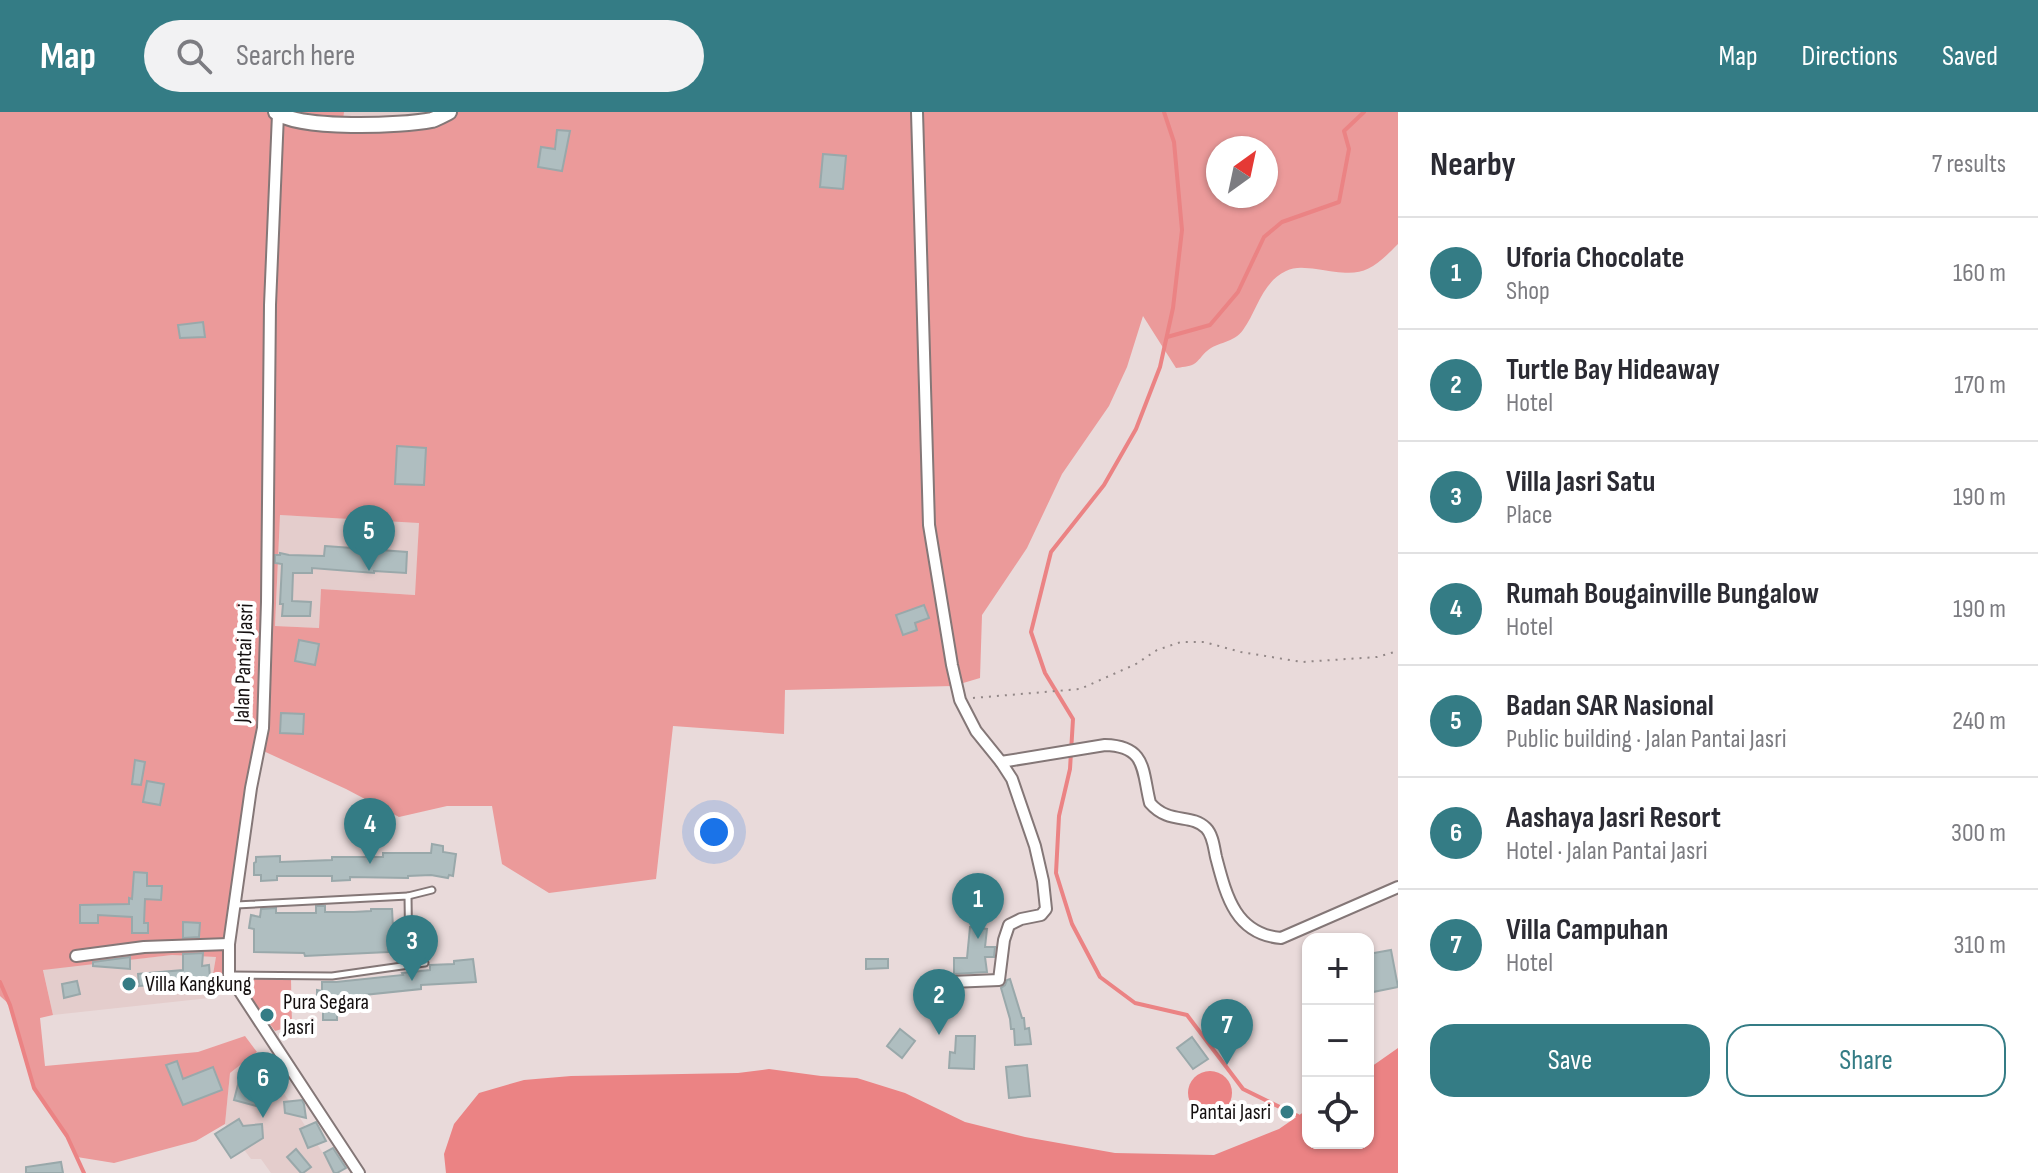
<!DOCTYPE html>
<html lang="en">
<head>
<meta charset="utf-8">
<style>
	:root { --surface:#fff; --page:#f2f2f3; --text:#2b2b33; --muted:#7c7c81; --line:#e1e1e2; --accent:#347c85 }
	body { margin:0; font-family:"Sofia Sans Condensed",sans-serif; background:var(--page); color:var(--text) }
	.controls { position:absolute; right:24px; bottom:24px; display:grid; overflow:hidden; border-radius:16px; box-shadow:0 2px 6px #0004 }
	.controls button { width:72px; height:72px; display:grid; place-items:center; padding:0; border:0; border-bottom:2px solid var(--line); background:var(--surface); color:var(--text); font:40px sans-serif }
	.compass { position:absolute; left:1206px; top:24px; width:72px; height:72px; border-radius:50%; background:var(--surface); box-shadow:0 2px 6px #0004; rotate:33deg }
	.you { position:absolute; left:714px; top:720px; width:28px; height:28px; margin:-20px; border:6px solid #fff; border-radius:50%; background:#1a73e8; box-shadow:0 0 0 12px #1a73e833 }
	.badge { display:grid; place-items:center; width:52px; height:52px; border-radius:50%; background:var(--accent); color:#fff; font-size:26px; font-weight:700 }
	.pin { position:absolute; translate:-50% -66px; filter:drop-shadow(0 2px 4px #0008) }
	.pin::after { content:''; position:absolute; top:42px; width:28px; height:24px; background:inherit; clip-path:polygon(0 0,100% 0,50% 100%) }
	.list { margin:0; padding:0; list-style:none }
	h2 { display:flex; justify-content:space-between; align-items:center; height:104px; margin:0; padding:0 32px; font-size:34px }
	h2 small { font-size:26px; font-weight:400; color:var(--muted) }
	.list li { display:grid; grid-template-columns:52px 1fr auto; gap:24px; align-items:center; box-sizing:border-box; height:112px; padding:0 32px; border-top:2px solid var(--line) }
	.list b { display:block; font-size:30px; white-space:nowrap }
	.list p { margin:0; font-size:26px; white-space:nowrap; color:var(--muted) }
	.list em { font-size:26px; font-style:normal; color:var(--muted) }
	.actions { display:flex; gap:16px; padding:24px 32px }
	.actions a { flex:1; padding:18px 0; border:2px solid var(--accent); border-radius:24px; text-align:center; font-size:28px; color:var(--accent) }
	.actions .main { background:var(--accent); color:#fff }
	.icon { flex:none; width:44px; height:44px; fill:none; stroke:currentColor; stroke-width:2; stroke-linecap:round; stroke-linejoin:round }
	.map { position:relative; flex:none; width:1398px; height:1061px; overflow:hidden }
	header { display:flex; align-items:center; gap:48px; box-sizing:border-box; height:112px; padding:0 40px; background:var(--accent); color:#fff }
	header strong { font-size:38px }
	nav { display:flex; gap:44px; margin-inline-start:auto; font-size:28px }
	.search { width:560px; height:72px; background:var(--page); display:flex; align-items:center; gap:20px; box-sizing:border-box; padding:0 28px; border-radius:44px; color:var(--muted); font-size:30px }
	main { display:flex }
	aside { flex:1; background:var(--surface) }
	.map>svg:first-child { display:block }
</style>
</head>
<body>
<header>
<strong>Map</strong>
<div class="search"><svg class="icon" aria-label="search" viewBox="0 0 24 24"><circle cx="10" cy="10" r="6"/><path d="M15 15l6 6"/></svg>Search here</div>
<nav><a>Map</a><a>Directions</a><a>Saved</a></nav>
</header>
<main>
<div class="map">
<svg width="1398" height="1061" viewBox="0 0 1398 1061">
	<rect width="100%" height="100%" fill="#e9dada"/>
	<g fill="#e4cdcc">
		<polygon points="344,0 448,0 438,6 343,10"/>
		<polygon points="280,403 419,410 416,483 321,477 319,516 275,514"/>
		<polygon points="172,843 217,845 209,886 53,903 43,857"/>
		<polygon points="257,940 336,1061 271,1061 261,1047 251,1047 225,1012 230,961"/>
	</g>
	<g fill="#eb9a9a" fill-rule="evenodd">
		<path d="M0,0H344L343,9H409L448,0H1398V132C1367,164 1360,164 1316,157C1307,156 1295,154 1286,159C1262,170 1257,199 1243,218C1234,231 1217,230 1207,239C1202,243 1199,249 1194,252C1189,255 1181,255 1176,256L1143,204L1127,255L1109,294L1062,362L1027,436L982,503L980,566L953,574L785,578L784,622L673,614L656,767L549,781L502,752L492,694H447L399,705L346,677L259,637L226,855L231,868L209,886L216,845L172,843L43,858L53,903L40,906L45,954L198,940L245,924L257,940L230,961L225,1012L196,1029L114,1051L77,1045L67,1024L34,976L10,893L0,884ZM1218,36H1266V84H1218ZM280,403L419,411L415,483L321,477L319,516L275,514Z"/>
		<polygon points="240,867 291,867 292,914 275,919 240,872"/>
	</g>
	<g fill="#eb8384">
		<polygon points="1398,936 1398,1061 446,1061 444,1042 454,1012 479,981 524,968 571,964 738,961 769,957 821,964 857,966 905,981 965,1010 1025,1025 1115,1041 1214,1043 1279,1017 1308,997 1308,1031 1368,1031 1368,957"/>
		<circle cx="1210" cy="981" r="22"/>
	</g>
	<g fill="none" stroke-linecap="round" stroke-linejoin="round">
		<g stroke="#eb8384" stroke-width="4">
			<polyline points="1164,0 1174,30 1182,118 1173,196 1160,255 1136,317 1104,373 1051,440 1031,520 1045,561 1073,607 1070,657 1059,704 1056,761 1072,812 1100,865 1135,891 1187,903 1243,977 1298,1004"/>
			<polyline points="1167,225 1210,213 1238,180 1264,125 1282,110 1339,90 1349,37 1344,19 1364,0"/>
			<polyline points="0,870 10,893 34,976 67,1024 84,1061"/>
		</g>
	</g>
	<g fill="#afbec0" stroke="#99a8aa" stroke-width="2">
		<polygon points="557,18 570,19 562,59 538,55 541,35 555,37"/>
		<polygon points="823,42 846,44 843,77 820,75"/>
		<polygon points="203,210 205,225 180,226 178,213"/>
		<polygon points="397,334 426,336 424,373 395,372"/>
		<polygon points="325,434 407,440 406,461 374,459 374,461 312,456 312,461 293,461 292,489 311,490 310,504 282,504 283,492 280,492 282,452 275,451 275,443 280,443 280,441 289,443 324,444"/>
		<polygon points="924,493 929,506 915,511 917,518 903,523 896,503"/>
		<polygon points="299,528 319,532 315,553 295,549"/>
		<polygon points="281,601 304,602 303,622 280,621"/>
		<polygon points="135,648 145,650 141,673 132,672"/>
		<polygon points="147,669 164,672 160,693 143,690"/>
		<polygon points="432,732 443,734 443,740 456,742 453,764 449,763 448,766 431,763 408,764 408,766 350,765 350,768 332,769 332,764 277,764 277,768 261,769 261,763 254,763 254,751 256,750 256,745 280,744 280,750 332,748 332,745 383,745 383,741 431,741"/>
		<polygon points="134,760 147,761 147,774 162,774 161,788 145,787 144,811 148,811 148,821 132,821 132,805 98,803 98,811 80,811 80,793 129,792 129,786 132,787"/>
		<polygon points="316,794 325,794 325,800 354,800 371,799 371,797 392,797 394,834 388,834 388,840 325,843 305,844 304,841 254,840 254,817 249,816 251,803 260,805 261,797 276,796 276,801 316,801"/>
		<polygon points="183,810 200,811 199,825 183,826"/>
		<polygon points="970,815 987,817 985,835 995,835 994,845 985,845 987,860 954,862 954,846 967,846"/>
		<polygon points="1391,838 1398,875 1373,880 1368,855 1368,842"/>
		<polygon points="203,841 202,854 209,853 210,866 183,868 183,871 139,874 138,862 183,858 183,842"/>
		<polygon points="130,845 130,857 93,854 93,850"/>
		<polygon points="473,847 476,870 421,873 421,877 364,883 364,885 337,889 337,908 323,908 323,888 317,888 317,878 322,879 322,870 336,870 403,863 402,861 430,858 430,853 454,852 454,849"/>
		<polygon points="866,847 888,847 888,856 866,857"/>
		<polygon points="1010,867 1022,906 1024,906 1025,917 1029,916 1031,932 1015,933 1014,917 1011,917 1010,907 1001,876 1005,873 1007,868"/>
		<polygon points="77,869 80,882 64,886 62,872"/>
		<polygon points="900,917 915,929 902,946 887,934"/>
		<polygon points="956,924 975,924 974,957 949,956 950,940 955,941"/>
		<polygon points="1192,925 1208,947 1193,957 1177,936"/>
		<polygon points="177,949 183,967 213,955 222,978 183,993 166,953"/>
		<polygon points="1027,953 1030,984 1009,986 1006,955"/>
		<polygon points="248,956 261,959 258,969 262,970 256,994 234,988 240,965 246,966"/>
		<polygon points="302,988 304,992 306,1006 285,1001 284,990"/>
		<polygon points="239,1007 243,1014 262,1012 263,1026 231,1046 215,1022"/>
		<polygon points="316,1010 326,1029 308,1036 300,1017"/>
		<polygon points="333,1036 346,1056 337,1061 334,1061 324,1041"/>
		<polygon points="296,1037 311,1055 303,1061 301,1061 287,1045"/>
		<polygon points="61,1050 63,1061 26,1061 26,1055"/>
	</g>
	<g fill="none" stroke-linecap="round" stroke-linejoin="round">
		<g stroke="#847777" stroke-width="9">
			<g id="lane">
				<polyline points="408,784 432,778"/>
				<polyline points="409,853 425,851"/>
				<polyline points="229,863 332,864 409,853 408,784 236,793"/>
			</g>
		</g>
		<g stroke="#847777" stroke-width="14">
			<g id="street">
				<polyline points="917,0 929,413 952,553 960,588 976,619 1001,650 1012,667 1035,734 1043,769 1046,797 1041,803 1021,807 1009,813 1004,828 999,868 951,870"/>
				<polyline points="278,2 270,193 267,490 263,616 251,676 229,832 229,863 359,1061"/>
				<path d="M1001,650L1105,633C1147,634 1142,659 1150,691C1169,713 1191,701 1206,716C1213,723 1214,736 1216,745C1226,783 1235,822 1281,826L1398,775"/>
				<polyline points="76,844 144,835 229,832"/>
			</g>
		</g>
		<g stroke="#847777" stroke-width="18">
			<path id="secondary" d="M276,0C300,18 401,14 432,8C438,6 443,3 449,0"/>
		</g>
		<polyline stroke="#928787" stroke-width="2" stroke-dasharray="2 6" stroke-linecap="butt" points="973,586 1080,577 1136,552 1157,538 1181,530 1204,530 1241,540 1302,550 1377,545 1398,539"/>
		<use href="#lane" stroke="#fff" stroke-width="5"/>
		<use href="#street" stroke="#fff" stroke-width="10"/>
		<use href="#secondary" stroke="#fff" stroke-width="14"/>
	</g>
	<g fill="#347c85" stroke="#fff" stroke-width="3">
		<circle cx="129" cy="872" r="8"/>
		<circle cx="267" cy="903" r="8"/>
		<circle cx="1287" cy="1000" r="8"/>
	</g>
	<g text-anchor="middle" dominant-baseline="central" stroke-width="8" stroke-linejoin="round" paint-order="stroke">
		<g font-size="22" fill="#151010" stroke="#fff">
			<text transform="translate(244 551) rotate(-88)">Jalan Pantai Jasri</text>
		</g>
		<g font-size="22" fill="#151010" stroke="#fff" text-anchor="start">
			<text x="145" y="872">Villa Kangkung</text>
			<text x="283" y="890">Pura Segara<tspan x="283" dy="25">Jasri</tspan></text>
			<text x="1271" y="1000" text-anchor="end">Pantai Jasri</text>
		</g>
	</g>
</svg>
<div class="controls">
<button>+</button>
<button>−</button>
<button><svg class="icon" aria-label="locate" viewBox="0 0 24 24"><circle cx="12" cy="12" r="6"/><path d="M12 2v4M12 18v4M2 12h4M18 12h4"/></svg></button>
</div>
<svg class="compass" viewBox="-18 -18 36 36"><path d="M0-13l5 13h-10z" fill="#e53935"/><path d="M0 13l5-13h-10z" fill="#7c7c81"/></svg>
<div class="you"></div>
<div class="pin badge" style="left:978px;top:827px">1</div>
<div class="pin badge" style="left:939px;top:923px">2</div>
<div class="pin badge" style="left:412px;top:869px">3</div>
<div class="pin badge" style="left:370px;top:752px">4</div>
<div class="pin badge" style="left:369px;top:459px">5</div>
<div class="pin badge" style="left:263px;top:1006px">6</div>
<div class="pin badge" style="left:1227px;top:953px">7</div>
</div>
<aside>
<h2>Nearby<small>7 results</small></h2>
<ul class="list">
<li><span class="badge">1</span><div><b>Uforia Chocolate</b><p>Shop</p></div><em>160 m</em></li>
<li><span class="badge">2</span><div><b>Turtle Bay Hideaway</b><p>Hotel</p></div><em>170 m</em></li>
<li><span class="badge">3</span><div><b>Villa Jasri Satu</b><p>Place</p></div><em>190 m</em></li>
<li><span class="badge">4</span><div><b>Rumah Bougainville Bungalow</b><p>Hotel</p></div><em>190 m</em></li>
<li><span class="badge">5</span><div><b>Badan SAR Nasional</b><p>Public building · Jalan Pantai Jasri</p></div><em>240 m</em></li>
<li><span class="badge">6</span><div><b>Aashaya Jasri Resort</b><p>Hotel · Jalan Pantai Jasri</p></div><em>300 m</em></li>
<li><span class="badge">7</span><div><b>Villa Campuhan</b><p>Hotel</p></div><em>310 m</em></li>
</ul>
<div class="actions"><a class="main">Save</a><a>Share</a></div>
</aside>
</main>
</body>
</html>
